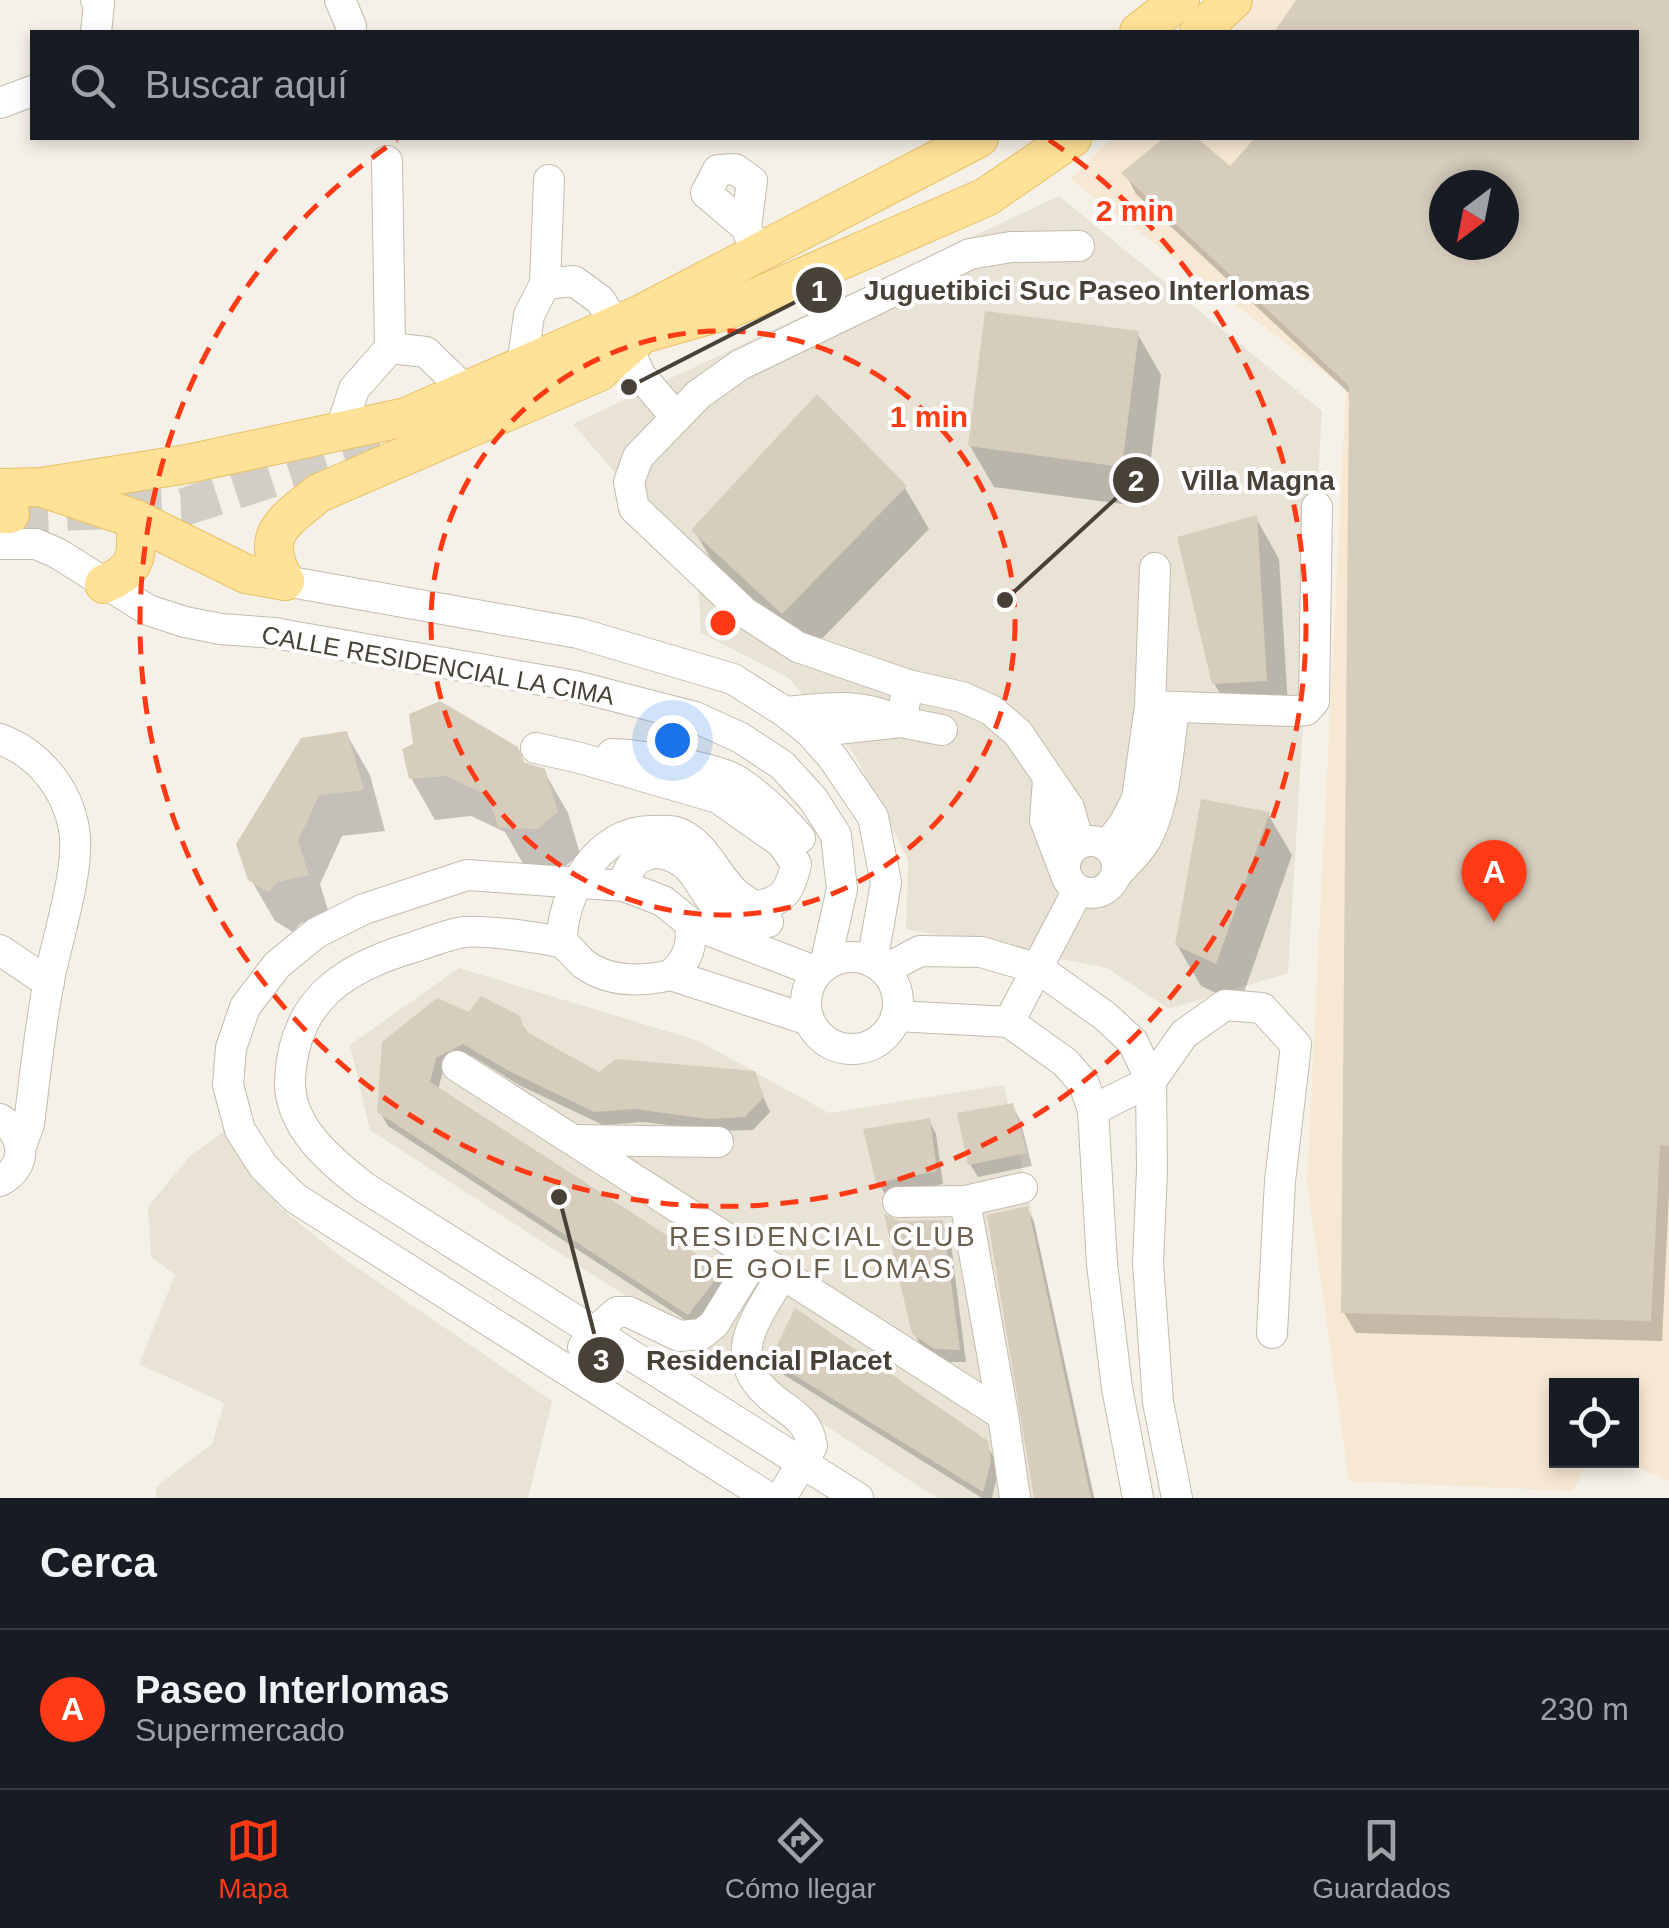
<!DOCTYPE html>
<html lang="es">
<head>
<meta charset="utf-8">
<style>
	:root { --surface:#171b24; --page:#20242c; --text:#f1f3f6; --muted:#9ea1a6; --line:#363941; --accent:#ff3a15 }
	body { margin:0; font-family:Helvetica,sans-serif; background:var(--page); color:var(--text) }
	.controls { position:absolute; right:30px; bottom:30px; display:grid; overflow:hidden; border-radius:0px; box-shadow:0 5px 15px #0003 }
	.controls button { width:90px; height:90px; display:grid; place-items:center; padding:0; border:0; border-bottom:2px solid var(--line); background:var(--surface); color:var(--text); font:50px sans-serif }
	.compass { position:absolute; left:1429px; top:170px; width:90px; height:90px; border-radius:50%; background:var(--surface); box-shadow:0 5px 15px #0003; rotate:212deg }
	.you { position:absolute; left:672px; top:740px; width:35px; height:35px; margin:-25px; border:8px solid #fff; border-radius:50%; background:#1a73e8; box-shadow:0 0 0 15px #1a73e833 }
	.badge { display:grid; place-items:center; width:65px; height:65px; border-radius:50%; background:var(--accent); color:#fff; font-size:32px; font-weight:700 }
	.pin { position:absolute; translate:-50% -82px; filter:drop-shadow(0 2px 5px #0008) }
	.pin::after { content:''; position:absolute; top:52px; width:35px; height:30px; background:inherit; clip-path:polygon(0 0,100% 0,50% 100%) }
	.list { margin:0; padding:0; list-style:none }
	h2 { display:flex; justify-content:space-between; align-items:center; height:130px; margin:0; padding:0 40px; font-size:42px }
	h2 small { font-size:32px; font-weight:400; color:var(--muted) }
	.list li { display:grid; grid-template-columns:65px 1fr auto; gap:30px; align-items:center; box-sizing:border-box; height:160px; padding:0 40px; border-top:2px solid var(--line) }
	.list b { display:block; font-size:38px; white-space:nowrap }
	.list p { margin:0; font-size:32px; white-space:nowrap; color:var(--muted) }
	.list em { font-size:32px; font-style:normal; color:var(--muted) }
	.icon { flex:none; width:55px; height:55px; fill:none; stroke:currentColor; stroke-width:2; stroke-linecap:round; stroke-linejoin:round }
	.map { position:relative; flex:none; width:1669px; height:1498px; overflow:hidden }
	.search { position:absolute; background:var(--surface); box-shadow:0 5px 15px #0003; left:30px; right:30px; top:30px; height:110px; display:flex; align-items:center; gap:25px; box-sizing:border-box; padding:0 35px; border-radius:0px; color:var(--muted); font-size:38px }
	.sheet { height:290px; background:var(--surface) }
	nav { display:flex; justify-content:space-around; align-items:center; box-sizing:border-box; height:140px; border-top:2px solid var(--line); background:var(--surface); font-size:28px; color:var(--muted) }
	nav a { display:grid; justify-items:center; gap:5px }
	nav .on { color:var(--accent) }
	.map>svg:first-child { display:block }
</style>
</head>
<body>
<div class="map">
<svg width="1669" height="1498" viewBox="0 0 1669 1498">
	<rect width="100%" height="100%" fill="#f5f1e8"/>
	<g fill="#e9e3d6">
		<polygon points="1059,196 1322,411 1288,973 1169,1009 1107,968 906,929 908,860 855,755 789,678 701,633 697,567 573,424"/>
		<polygon points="459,968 699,1041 829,1113 1004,1085 1095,1498 937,1498 370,1130 350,1045"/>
		<polygon points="224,1131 279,1207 343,1258 552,1401 528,1498 156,1498 156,1487 212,1444 224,1403 139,1364 175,1275 151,1257 148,1207 190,1156"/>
	</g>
	<path fill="#f7e8d3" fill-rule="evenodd" d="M1257,0H1669V1481L1622,1461L1632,1460V1386H1556V1460L1588,1461L1573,1491L1349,1481L1307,1182L1346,389L1070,179L1113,138H1636V32H1223ZM1444,185H1504V245H1444Z"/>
	<g fill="#0003" fill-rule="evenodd">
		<path d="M1299,0H1669V1193L1662,1341L1356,1333L1344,1313L1351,395L1136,194L1125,173L1168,138H1193L1231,170L1258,138H1636V32H1278ZM1444,185H1504V245H1444Z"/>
		<polygon points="1137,333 1161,375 1145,507 994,487 970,446"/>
		<polygon points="905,488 929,529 807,654 718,571 694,530"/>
		<polygon points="1256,518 1279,559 1289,722 1238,725 1214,683"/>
		<polygon points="346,733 370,775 385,831 342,836 320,884 330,917 301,923 293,932 275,921 250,878"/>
		<polygon points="415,745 544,771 568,813 580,854 562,869 526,869 505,832 471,816 435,820 411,778"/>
		<polygon points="1268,814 1292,855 1240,1004 1201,986 1177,945"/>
		<polygon points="470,1015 518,1018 527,1032 599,1075 753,1073 770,1112 753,1130 717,1131 644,1122 603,1125 519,1085 472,1056 443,1071 438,1090 721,1273 728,1286 696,1327 388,1126 380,1112"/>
		<polygon points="1012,1106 1020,1119 1032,1166 978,1177 970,1164"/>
		<polygon points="929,1120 936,1134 943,1184 886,1196 878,1182"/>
		<polygon points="1027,1208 1034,1222 1094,1498 1037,1498"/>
		<polygon points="898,1223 942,1223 950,1236 966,1362 944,1362 922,1348 914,1333"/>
		<polygon points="773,1360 986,1443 994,1458 997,1477 992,1498 982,1498 781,1373"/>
	</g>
	<g fill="#d7cdbd" fill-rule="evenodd">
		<path d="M1296,0H1669V1146L1660,1145L1651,1321L1341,1313L1349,386L1121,173L1164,138H1197L1230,166L1255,138H1636V32H1274ZM1444,185H1504V245H1444Z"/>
		<polygon points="985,311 1139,331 1122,467 968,446"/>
		<polygon points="817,394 907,486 782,614 691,530"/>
		<polygon points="1257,515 1267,681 1212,684 1177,537"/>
		<polygon points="440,701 518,747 524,762 545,769 558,812 538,829 499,828 487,795 446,776 409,779 402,749 413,744 409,714"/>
		<polygon points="347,731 364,790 319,795 298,841 309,875 278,882 268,892 248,880 236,844 301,738"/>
		<polygon points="1201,799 1270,812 1216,964 1175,945"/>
		<polygon points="481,996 520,1016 525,1031 599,1072 616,1059 755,1071 764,1097 745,1117 708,1119 635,1109 594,1112 509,1071 463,1044 436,1058 430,1082 722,1271 688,1315 377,1112 382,1042 437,998 469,1012"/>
		<polygon points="1013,1103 1027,1153 968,1165 957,1113"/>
		<polygon points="930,1118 937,1171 876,1183 863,1129"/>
		<polygon points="1028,1206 1091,1498 1034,1498 987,1215"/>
		<polygon points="884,1214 898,1221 943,1220 960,1350 934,1349 912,1334"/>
		<polygon points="795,1308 988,1441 991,1462 983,1492 770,1360"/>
	</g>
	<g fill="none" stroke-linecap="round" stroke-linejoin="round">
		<polyline stroke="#d2cec5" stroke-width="38" stroke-dasharray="38 19" stroke-linecap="butt" points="10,514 184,507 444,422"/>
		<g stroke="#c3bcad" stroke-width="32">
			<g id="minor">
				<polyline points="340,0 351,26"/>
				<polyline points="96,32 99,4 96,0"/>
				<polyline points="0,103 32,91"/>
				<polyline points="387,161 390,348"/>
				<polyline points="746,227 706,193 718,170 735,169 752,181 746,227 757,254"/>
				<polyline points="1079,246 1011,247 970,254 740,365 699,394 638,457 629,482 634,508 744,612 798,647 908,685 962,697 991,710 1018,733 1069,808 1079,843"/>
				<polyline points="545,284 549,180"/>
				<polyline points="628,347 640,375 675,416"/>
				<polyline points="522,366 529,315 545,284 574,281 600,300 616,325"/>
				<polyline points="340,432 354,389 390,348 426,352 466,391"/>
				<polyline points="0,544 36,544 57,553 148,610 185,622 221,629 274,633 575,686 695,717 741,738 782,765 813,799 836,835 842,889 825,965"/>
				<polyline points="285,581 578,633 733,679 785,712 810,732 833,758 873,817 886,883 872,962"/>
				<polyline points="1150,706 1295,711 1306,710 1314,701 1317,507"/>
				<path d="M785,712C829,708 860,702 901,722L908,685"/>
				<polyline points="810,732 901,722 942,730"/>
				<path d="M0,739C38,753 67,788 74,829C81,867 57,939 49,980C40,1027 35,1076 29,1124L21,1146"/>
				<path d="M536,748L580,758L718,798L782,843L796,864C790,892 783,901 755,907C748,902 741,898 735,893C715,874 704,841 676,832C669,830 659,831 652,831C598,830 562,893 562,941"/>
				<path d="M612,754C636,754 717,768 736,780C760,795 782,817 800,838"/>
				<polyline points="1048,780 1045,820 1067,878"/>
				<circle cx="1091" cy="867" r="26"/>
				<polyline points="1107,846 1124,824 1137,799 1150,706 1155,568"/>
				<path d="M1117,874C1127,862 1141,851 1148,836C1166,799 1168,750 1174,709"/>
				<path d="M624,886C628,854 657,844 683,863C698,873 704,895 718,907C725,914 736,919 745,925L768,922"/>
				<polyline points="0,950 49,983"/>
				<circle cx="852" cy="1003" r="46"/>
				<polyline points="884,970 920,951 981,952 1039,969 1105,1016 1133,1042 1151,1081 1152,1170 1148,1263 1158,1402 1177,1498"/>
				<path d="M671,975C688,960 693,945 690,923"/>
				<polyline points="896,1016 1009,1022 1066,1063 1084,1084 1093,1110 1102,1264 1117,1388 1138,1498"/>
				<path d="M809,1020L671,975C641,982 610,983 584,964C574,956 568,943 555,941C534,937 485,930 465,932C448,934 430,942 414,947C343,968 294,1000 290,1079C288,1127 331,1161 364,1187L858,1498"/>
				<polyline points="1009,1022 1078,890"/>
				<polyline points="457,1066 1003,1415 1015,1498"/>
				<polyline points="1093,1110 1151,1081 1184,1034 1225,1005 1262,1008 1296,1045 1280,1181 1272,1333"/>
				<path d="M0,1119C25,1134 29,1166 0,1181"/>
				<polyline points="573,1140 718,1142"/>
				<polyline points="965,1201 1003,1415"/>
				<polyline points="898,1202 965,1201 1022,1188"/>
				<polyline points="583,1347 593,1333 617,1312 629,1312 679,1336 702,1334 714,1324 755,1258"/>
				<polyline points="769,1498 295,1198 263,1166 240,1130 228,1085 231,1048 245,1007 277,965 316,933 364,909 467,875 624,886 663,901 690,923 817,972"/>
				<path d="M781,1498L812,1446C809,1424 797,1416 780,1404C721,1362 752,1324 782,1275"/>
			</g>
		</g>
		<g stroke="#e7c164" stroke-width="40">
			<g id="major">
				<polyline points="1139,32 1180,0"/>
				<polyline points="1199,32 1233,0"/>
				<polyline points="635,336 727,310 986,197 1072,138"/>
				<polyline points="0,488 41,487 187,464 406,417 641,314 979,138"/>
				<polyline points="46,489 135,519 246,574 285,581"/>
				<polyline points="0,514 10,514"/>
				<path d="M285,581C258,535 284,521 319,493L599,372L646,331"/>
				<path d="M104,584C139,570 138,553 135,519"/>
			</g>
		</g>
		<use href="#minor" stroke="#fff" stroke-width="30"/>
		<use href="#major" stroke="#ffe297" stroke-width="38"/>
	</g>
	<g fill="none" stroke="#ff3a15" stroke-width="5" stroke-dasharray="18 12">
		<circle cx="723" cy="623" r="292"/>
		<path d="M1049 140A583 583 0 1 1 397 140"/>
	</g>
	<g text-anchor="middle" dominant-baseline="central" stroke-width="8" stroke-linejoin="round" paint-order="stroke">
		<g font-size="25" fill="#484137" stroke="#fff">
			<text transform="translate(438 665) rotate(10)">CALLE RESIDENCIAL LA CIMA</text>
		</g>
		<g font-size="28" letter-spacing="2.5" fill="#6b604d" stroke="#fff">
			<text x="823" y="1236">RESIDENCIAL CLUB<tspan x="823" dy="32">DE GOLF LOMAS</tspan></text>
		</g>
	</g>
	<circle cx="723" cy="623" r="15" fill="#ff3a15" stroke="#fff" stroke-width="5"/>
	<g font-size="30" text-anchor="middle" font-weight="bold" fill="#ff3a15" stroke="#fff" stroke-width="8" stroke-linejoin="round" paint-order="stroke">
		<text x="1135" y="221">2 min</text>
		<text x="929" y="427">1 min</text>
	</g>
	<path fill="none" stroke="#484137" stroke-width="4" d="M629 387L819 290M1005 600L1136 480M559 1197L601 1360"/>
	<g fill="#484137" stroke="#fff" stroke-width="4">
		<circle cx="629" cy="387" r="10"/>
		<circle cx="1005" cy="600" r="10"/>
		<circle cx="559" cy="1197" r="10"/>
		<circle cx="819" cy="290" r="25"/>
		<circle cx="1136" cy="480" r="25"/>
		<circle cx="601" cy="1360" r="25"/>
	</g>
	<g font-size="30" text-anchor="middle" font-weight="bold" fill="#fff">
		<text x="819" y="301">1</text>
		<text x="1136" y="491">2</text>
		<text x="601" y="1370">3</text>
	</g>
	<g font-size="28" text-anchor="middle" font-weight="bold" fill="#484137" stroke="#fff" stroke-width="8" stroke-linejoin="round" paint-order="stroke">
		<text x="1087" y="300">Juguetibici Suc Paseo Interlomas</text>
		<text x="1258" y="490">Villa Magna</text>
		<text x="769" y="1370">Residencial Placet</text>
	</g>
</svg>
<div class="controls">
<button><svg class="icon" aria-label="locate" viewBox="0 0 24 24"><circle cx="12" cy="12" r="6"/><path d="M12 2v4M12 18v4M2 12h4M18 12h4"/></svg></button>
</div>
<svg class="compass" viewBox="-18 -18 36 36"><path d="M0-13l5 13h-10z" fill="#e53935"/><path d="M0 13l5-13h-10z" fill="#9ea1a6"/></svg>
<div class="you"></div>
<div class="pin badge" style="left:1494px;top:922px">A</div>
<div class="search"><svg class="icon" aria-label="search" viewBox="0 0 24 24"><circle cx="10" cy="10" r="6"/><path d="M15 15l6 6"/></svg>Buscar aquí</div>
</div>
<section class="sheet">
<h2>Cerca<small></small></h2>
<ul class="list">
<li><span class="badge">A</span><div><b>Paseo Interlomas</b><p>Supermercado</p></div><em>230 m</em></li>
</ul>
</section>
<nav>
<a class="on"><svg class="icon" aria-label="map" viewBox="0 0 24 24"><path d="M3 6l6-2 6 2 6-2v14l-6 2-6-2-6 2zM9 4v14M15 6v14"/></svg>Mapa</a>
<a><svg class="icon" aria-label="directions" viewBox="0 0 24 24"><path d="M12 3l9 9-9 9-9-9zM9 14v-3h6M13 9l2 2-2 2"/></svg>Cómo llegar</a>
<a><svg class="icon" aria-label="saved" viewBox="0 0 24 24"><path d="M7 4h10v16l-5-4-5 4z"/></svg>Guardados</a>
</nav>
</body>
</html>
